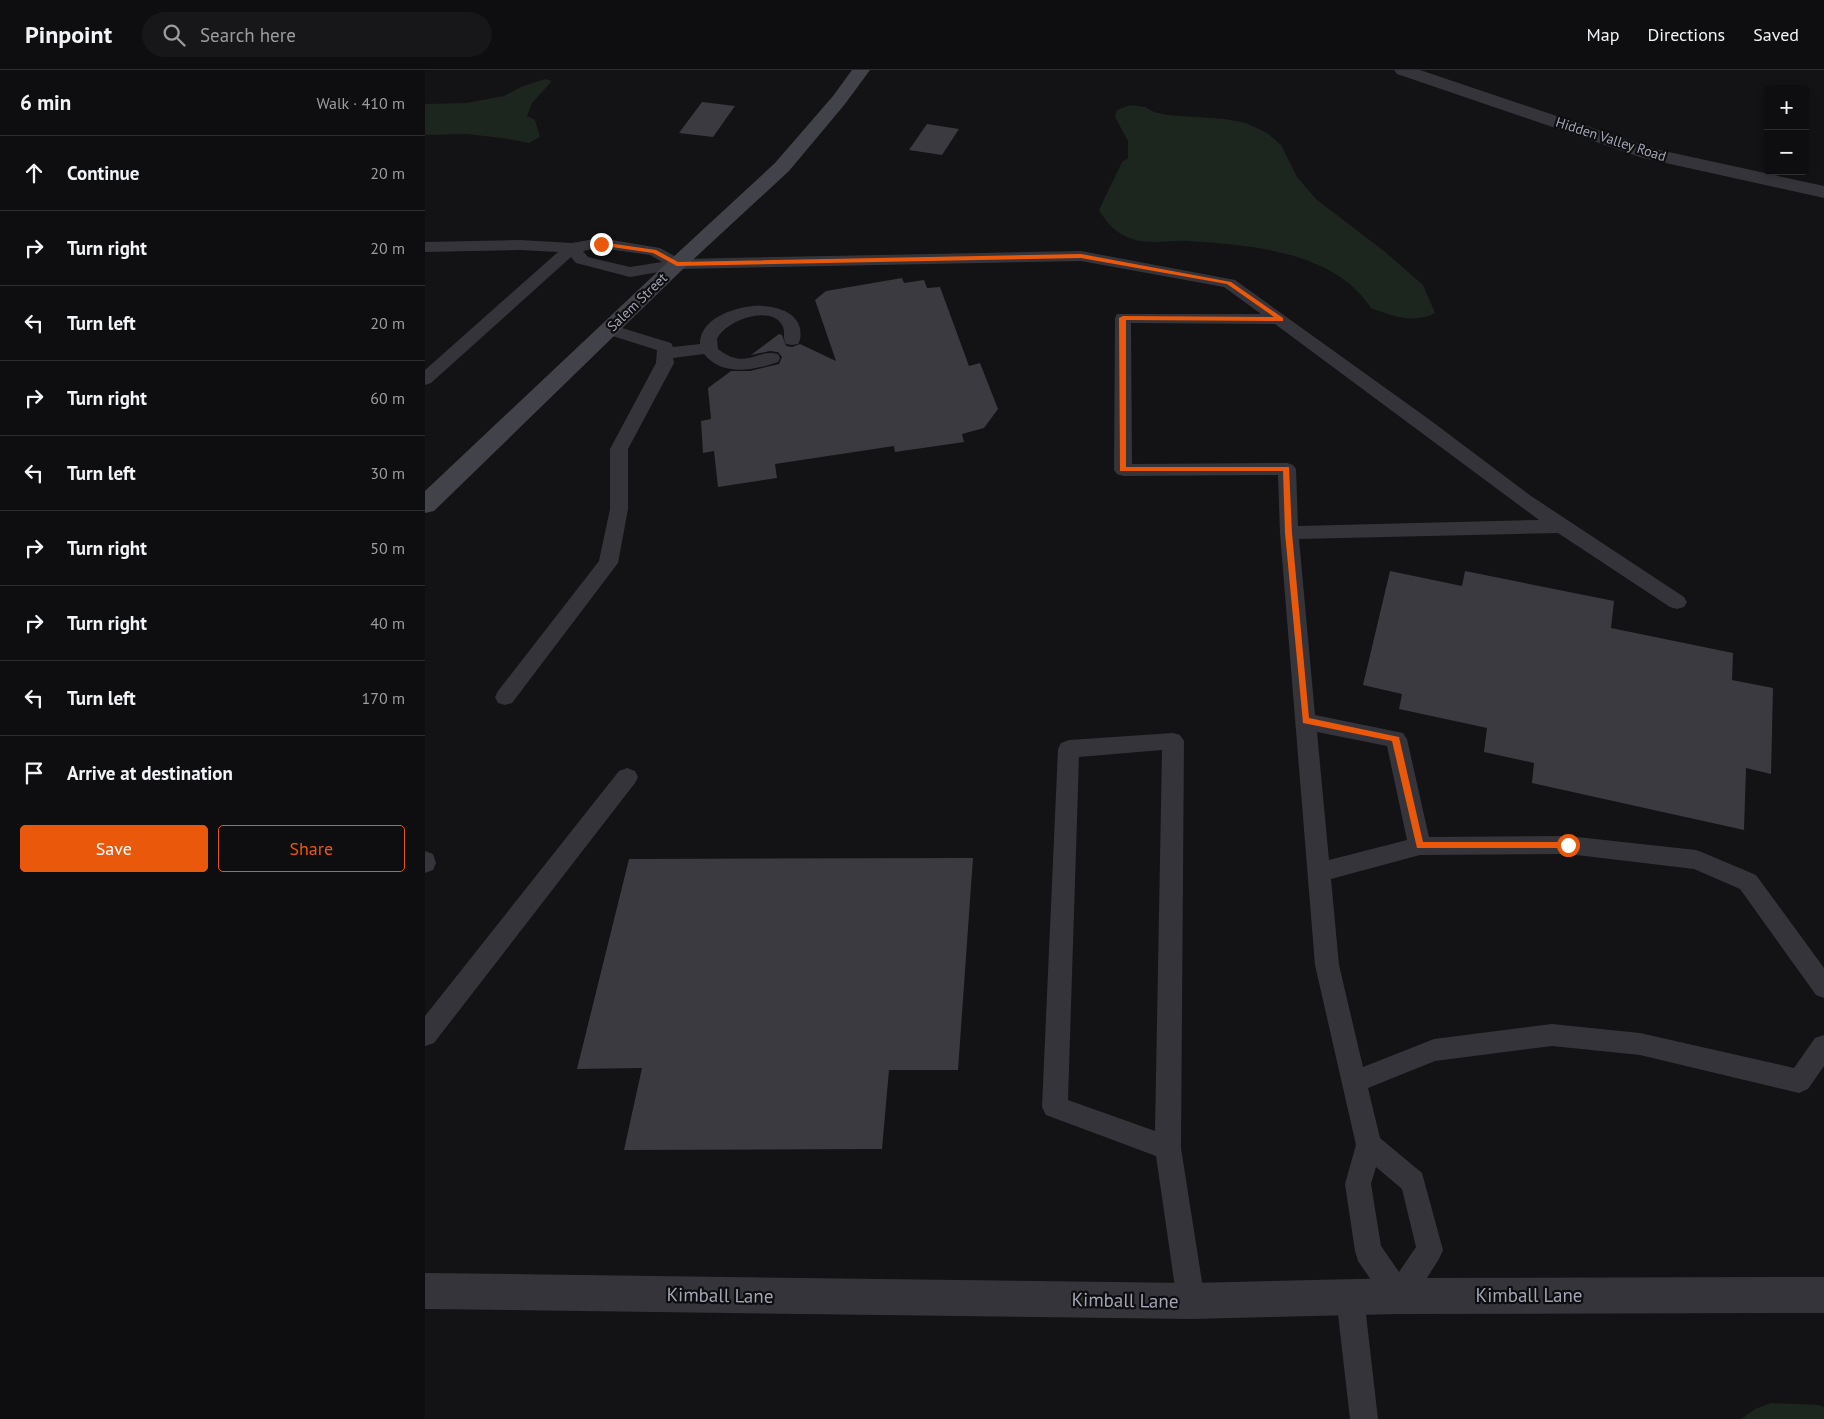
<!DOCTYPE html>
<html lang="en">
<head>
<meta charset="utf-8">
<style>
	:root { --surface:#0e0e10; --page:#171719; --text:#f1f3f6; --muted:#9b9c9f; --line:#2e2e30; --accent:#ea580c }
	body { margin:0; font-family:"PT Sans",sans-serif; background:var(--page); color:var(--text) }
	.controls { position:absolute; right:15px; top:15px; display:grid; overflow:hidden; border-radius:5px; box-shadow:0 2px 8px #0003 }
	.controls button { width:45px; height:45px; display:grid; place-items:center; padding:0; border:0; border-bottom:1px solid var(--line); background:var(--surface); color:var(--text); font:25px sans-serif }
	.stop { position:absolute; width:15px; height:15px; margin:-11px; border:4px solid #ea580c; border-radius:50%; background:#fff }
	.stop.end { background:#ea580c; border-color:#fff; box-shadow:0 1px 5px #0008 }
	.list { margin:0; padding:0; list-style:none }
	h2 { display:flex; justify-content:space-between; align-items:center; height:65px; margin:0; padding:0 20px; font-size:21px }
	h2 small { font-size:16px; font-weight:400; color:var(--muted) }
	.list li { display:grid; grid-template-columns:32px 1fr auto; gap:15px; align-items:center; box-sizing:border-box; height:75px; padding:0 20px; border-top:1px solid var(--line) }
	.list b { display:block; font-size:19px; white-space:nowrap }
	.list em { font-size:16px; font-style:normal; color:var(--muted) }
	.actions { display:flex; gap:10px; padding:15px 20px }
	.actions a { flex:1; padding:11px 0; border:1px solid var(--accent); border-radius:5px; text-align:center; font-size:18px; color:var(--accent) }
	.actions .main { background:var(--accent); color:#fff }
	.icon { flex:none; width:28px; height:28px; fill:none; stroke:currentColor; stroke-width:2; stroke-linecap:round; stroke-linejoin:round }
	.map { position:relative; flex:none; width:1399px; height:1349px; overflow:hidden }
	header { display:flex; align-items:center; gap:30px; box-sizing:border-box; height:70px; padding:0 25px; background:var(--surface); border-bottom:1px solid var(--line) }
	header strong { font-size:24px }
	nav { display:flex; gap:28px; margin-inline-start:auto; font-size:18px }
	.search { width:350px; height:45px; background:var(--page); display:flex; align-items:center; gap:12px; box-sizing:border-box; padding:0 18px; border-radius:28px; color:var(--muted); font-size:19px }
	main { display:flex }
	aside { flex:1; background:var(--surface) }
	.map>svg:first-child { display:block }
</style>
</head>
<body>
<header>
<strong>Pinpoint</strong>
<div class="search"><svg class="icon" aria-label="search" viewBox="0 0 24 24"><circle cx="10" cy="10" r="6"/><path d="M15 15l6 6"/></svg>Search here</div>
<nav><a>Map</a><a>Directions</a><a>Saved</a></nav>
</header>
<main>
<aside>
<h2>6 min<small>Walk · 410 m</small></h2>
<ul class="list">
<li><svg class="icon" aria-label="ahead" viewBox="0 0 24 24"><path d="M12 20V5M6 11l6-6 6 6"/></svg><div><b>Continue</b></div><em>20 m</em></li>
<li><svg class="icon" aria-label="right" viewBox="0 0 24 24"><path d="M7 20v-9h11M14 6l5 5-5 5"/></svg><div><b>Turn right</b></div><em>20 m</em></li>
<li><svg class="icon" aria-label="left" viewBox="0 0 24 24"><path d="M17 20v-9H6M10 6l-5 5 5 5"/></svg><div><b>Turn left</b></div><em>20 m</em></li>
<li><svg class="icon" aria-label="right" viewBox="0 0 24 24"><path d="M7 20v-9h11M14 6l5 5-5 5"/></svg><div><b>Turn right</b></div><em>60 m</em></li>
<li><svg class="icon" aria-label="left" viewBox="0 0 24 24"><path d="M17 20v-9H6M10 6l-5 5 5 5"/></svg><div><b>Turn left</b></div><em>30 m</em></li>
<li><svg class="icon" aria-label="right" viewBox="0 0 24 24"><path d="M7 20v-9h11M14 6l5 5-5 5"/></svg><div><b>Turn right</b></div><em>50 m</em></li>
<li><svg class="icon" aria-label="right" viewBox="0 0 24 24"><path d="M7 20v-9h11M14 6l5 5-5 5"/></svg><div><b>Turn right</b></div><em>40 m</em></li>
<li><svg class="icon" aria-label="left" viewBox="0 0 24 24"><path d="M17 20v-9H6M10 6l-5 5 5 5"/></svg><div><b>Turn left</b></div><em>170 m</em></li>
<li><svg class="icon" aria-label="arrive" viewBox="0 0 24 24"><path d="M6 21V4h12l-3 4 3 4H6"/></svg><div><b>Arrive at destination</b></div></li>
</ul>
<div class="actions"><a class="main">Save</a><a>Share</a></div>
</aside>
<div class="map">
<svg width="1399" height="1349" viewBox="0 0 1399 1349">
	<rect width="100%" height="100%" fill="#131315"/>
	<g fill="#1d251f">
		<polygon points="120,9 127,11 107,33 102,46 110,50 115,67 104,73 77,68 41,64 0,65 0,34 41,33 79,26 96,17"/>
		<path d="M705,35L720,37L729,42L742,45L800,49L821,53L842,63L856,75L872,107L892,130L959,181L998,215L1010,243C989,254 967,246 946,238C909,181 825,175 764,171C745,170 725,175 707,169C691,163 682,154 674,140L697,92L703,88V71L690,47L692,40Z"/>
		<polygon points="1346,1333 1394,1335 1399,1337 1399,1349 1316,1349 1330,1339"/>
	</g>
	<g fill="#3a3a40">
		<polygon points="277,32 310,36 288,67 254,63"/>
		<polygon points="502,54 534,59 517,85 484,80"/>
		<polygon points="477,208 479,213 499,210 502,218 515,217 544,296 555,293 573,339 559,358 537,364 539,372 470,382 469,376 350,394 352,408 293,417 289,381 278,383 276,351 286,349 283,318 306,301 325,301 354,294 357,287 353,282 345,281 326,285 354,264 357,265 361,276 367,277 375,274 411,291 390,230 401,221"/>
		<polygon points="965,501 1037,516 1040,501 1189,531 1186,558 1308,583 1307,610 1348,618 1346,704 1321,698 1319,760 1107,713 1109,693 1059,682 1062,658 974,639 977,624 938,615"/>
		<polygon points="548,788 533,1000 464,1000 457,1079 199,1080 217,998 152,999 204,789"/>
	</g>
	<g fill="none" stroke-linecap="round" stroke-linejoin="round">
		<g fill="#34343a" fill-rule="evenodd">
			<path d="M175,168L235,178L255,189L656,181L810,210L1005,350L1106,426L1259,527L1262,532L1259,537L1252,539L1245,537L1133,463L874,469L890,645L978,663L982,669L1004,767L1143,766L1271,780L1279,783L1331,805L1399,898V928L1391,925L1315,819L1269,799L1143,784L995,785L906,809L914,895L938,997L1009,969L1127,954L1215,963L1369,998L1390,968L1399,965V996L1383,1019L1374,1023L1215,985L1127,976L1010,991L943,1018L955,1068L997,1103L1018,1180L1014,1189L984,1236L974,1240L964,1236L933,1191L930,1181L920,1114L931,1075L890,895L855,463L853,405L698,406L692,404L689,400L690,248L692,244H836L799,217L656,191L252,199L205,207L151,193L146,187L6,313L0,315V300L133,182L95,180L0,182V172L95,170L147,173ZM175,178L225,185L237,192L205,197L163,187L158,181ZM706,253L850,254L1114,450L873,456L871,399L868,395L862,393L707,394ZM892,662L962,676L982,770L904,790ZM951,1097L977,1119L991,1177L974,1202L956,1176L946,1114Z"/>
			<path d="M328,236C345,235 370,239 375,258C376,264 376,269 373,274L367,275L361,274C357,268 361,261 357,255C345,234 300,251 292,269L293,279C321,301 331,278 353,284L355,288L353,292C330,300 297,307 279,284L248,288L249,293L203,379V439L193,493L87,633L80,635L73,633L70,627L73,621L174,491L185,439V379L231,293L232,280L178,263L176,259L178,255L184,254L246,273L248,277L275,274C275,249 307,238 328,236Z"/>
			<path d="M748,663L755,665L759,671L756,1078L780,1231L776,1241L766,1245L756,1241L752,1231L731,1086L621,1045L617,1037L633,679L636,673L644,670ZM737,680L730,1061L643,1030L654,687Z"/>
			<polygon points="202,698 210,701 213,707 210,713 9,973 0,976 0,946 194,701"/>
			<polygon points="0,781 8,784 11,793 8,800 0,803"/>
			<polygon points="925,1213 935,1217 939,1227 953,1349 925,1349 911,1227 915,1217"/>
		</g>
		<g fill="#34343a" fill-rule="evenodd">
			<polygon points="969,0 995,0 1230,79 1399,116 1399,128 1218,88 972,4"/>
			<polygon points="0,1203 766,1213 974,1208 1399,1207 1399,1243 974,1244 766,1249 0,1239"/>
		</g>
		<polygon fill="#42424a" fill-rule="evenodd" points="427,0 445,0 420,34 364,101 259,198 9,441 0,443 0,421 245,190 350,93 408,26"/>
	</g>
	<polygon fill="#ea580c" points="176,172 231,180 253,192 656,184 806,212 858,248 858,251 701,250 701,397 864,397 867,463 884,648 974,667 998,772 1143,772 1146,773 1146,778 992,778 967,671 878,653 860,463 858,401 695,401 694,248 698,246 849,247 802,214 656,188 252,196 228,183 173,175"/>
	<g text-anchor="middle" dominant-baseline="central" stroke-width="4.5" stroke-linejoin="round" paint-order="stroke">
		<g font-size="14" fill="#a3a5b6" stroke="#0e0e10">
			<text transform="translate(1186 69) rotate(18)">Hidden Valley Road</text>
			<text transform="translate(212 232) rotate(-44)">Salem Street</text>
		</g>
		<g font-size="19" fill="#a3a5b6" stroke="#0e0e10">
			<text transform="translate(295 1225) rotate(1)">Kimball Lane</text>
			<text x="1104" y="1225">Kimball Lane</text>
			<text transform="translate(700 1230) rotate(1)">Kimball Lane</text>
		</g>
	</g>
</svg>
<div class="controls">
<button>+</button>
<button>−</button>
</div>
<div class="stop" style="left:1143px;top:775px"></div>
<div class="stop end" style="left:176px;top:174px"></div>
</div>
</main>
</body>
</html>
